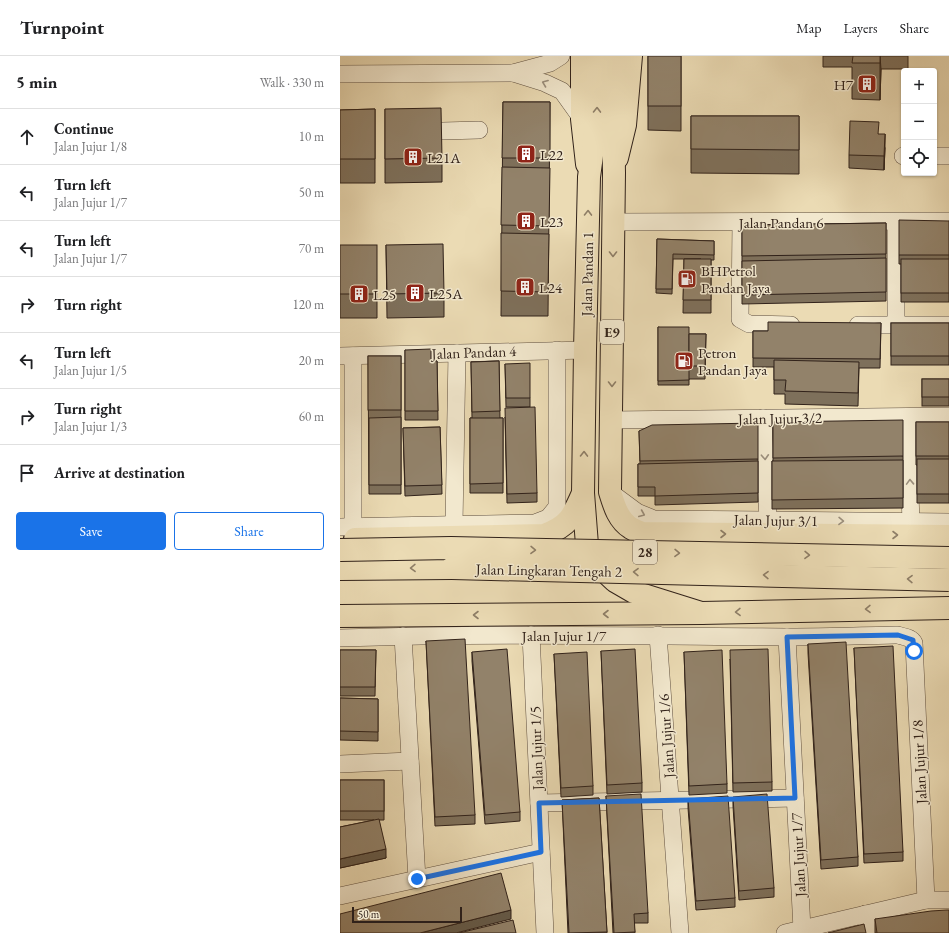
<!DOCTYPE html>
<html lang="en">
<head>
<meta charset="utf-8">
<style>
	:root { --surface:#fff; --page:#f2f2f2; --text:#202124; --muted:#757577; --line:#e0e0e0; --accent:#1a73e8 }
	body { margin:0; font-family:"EB Garamond",serif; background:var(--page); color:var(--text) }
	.controls { position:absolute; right:12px; top:12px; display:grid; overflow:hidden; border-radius:4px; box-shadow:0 1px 3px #0004 }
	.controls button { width:36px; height:36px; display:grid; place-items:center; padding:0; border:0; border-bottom:1px solid var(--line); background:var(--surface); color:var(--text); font:20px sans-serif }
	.scale { position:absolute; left:12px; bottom:10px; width:110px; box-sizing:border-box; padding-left:4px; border:2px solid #31221a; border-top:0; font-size:11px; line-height:14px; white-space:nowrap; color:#31221a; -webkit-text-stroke:3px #f2e8ce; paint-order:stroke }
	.stop { position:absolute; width:12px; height:12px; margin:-9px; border:3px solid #1a73e8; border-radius:50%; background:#fff }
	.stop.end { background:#1a73e8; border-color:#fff; box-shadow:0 1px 4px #0008 }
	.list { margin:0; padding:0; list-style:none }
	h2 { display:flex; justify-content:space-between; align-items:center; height:52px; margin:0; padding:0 16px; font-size:17px }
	h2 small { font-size:13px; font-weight:400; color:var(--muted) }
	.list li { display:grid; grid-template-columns:26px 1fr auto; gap:12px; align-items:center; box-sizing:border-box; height:56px; padding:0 16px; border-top:1px solid var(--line) }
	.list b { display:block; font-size:15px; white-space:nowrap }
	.list p { margin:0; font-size:13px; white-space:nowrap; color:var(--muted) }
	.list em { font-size:13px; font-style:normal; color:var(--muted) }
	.actions { display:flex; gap:8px; padding:12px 16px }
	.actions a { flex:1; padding:9px 0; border:1px solid var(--accent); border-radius:4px; text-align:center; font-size:14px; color:var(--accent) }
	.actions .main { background:var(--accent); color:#fff }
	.icon { flex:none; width:22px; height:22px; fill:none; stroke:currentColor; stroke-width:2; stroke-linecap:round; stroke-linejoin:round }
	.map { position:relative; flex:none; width:609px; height:877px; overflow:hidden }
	header { display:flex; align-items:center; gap:24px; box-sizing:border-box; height:56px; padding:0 20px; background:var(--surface); border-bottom:1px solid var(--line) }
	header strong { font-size:19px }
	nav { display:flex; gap:22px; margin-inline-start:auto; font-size:14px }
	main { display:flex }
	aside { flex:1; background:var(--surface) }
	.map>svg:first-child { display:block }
</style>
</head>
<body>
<header>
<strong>Turnpoint</strong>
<nav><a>Map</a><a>Layers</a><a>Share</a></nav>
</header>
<main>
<aside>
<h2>5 min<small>Walk · 330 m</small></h2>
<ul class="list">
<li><svg class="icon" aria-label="ahead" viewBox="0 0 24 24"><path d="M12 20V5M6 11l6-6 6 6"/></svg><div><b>Continue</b><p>Jalan Jujur 1/8</p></div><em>10 m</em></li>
<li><svg class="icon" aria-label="left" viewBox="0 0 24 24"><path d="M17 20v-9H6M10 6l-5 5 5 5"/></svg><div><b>Turn left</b><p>Jalan Jujur 1/7</p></div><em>50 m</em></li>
<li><svg class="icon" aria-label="left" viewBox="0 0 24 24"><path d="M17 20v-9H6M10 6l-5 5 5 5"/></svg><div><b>Turn left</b><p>Jalan Jujur 1/7</p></div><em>70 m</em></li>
<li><svg class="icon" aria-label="right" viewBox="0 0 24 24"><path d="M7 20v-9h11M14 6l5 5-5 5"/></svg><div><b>Turn right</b></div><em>120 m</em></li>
<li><svg class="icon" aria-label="left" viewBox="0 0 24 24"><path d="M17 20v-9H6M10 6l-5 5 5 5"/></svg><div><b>Turn left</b><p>Jalan Jujur 1/5</p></div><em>20 m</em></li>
<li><svg class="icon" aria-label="right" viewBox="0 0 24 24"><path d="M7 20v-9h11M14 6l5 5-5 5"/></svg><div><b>Turn right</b><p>Jalan Jujur 1/3</p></div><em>60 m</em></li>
<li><svg class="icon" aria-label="arrive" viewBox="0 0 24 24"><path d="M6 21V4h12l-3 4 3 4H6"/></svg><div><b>Arrive at destination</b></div></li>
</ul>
<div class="actions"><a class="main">Save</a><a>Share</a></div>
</aside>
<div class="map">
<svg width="609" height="877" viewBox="0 0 609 877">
	<rect width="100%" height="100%" fill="#ebdbb4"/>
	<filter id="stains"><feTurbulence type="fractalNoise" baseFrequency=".005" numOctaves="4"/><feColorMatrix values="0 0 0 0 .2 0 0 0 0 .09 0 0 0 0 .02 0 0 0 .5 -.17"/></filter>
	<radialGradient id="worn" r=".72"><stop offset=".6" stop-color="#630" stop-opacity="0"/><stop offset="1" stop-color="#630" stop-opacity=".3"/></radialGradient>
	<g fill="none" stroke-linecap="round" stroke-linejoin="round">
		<g stroke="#605040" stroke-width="18">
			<g id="minor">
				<polyline points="173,17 205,27 222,35 242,63"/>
				<polyline points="0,18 173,17 210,7 221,0"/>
				<polyline points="103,75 139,74"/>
				<polyline points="563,100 564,100"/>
				<polyline points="594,100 609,100"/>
				<polyline points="273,166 609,165"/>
				<polyline points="401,166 400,263 409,268 451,269"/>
				<polyline points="518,269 609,269"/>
				<polyline points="556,269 556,166"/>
				<polyline points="0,300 245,294"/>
				<polyline points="13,300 13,471"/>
				<polyline points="567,361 571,465"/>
				<polyline points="423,362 428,464"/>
				<polyline points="272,364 609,360"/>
				<polyline points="270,436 297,456 314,463 609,466"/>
				<polyline points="114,468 117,297"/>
				<polyline points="0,471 195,467 208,462 217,451 217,294"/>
				<polyline points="191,579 205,877"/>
				<polyline points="318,579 340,877"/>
				<polyline points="63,580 77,823"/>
				<polyline points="447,581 462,873"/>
				<path d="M0,582C149,577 297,580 446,581C483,581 520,580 558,579C563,581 571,581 574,587L586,844"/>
				<polyline points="0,708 70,705"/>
				<polyline points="199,747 455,742"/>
				<polyline points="0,840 201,796"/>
				<polyline points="525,858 529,877"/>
				<polyline points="445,877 586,844 609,844"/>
			</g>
		</g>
		<g stroke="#31221a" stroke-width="24">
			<g id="major">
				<polyline points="242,0 242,63 247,108"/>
				<polyline points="277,102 285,69 291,0"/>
			</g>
		</g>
		<g stroke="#31221a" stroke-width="24">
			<g id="highway">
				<polyline points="258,0 256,70 249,121 245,294 243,437 247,489 260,511 275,525 294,536 361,557"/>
				<path d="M275,0L273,66L274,117L270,436C274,449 278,464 291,472C294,474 299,476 302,477L609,480"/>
				<path d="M15,483L204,479C229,470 233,460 243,437"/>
				<polyline points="0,513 112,512"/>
				<polyline points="0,560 361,557 609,552"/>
			</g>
		</g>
		<use href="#minor" stroke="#f2e8ce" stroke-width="17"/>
		<use href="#major" stroke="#ebdbb4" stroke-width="22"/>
		<use href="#highway" stroke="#ebdbb4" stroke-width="22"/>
		<g stroke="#31221a" stroke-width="24" stroke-linecap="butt">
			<g id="highway-bridge">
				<polyline points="0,494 111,492 609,502"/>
				<polyline points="112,512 609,524"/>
			</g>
		</g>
		<use href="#highway-bridge" stroke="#ebdbb4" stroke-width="22"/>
	</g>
	<g fill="#7e705b" stroke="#31221a">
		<polygon points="308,0 341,0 341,75 308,74"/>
		<polygon points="483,0 568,0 568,13 541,13 540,44 512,43 512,11 483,11"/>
		<polygon points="163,46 210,46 208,260 161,260"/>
		<polygon points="35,53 35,127 0,127 0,54"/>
		<polygon points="45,53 102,102 102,126 45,127"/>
		<polygon points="351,60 459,60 459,118 351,117"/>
		<polygon points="539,78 545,92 544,114 509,112 509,99"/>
		<polygon points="609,165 609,246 561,246 561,208 559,208 559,199"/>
		<polygon points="546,167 546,245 402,248 402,169"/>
		<polygon points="317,183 374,185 374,204 371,204 371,257 343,257 344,203 361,203 333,203 332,238 316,237"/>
		<polygon points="0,189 37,238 37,262 0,262"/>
		<polygon points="46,189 104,237 104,261 47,262"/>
		<polygon points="541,267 540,312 519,312 518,350 445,348 445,338 434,338 434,311 413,311 413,275 428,275"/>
		<rect x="551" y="267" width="58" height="42"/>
		<polygon points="318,271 349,278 366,278 365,323 349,323 349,329 318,329"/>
		<polygon points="65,294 91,305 97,305 98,364 65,364"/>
		<polygon points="28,300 61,300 61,438 29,438"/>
		<polygon points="159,305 160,362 163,362 163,437 130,437 130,362 132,362 131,306"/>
		<polygon points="165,308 190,342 190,351 166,351"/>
		<rect x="582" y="323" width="27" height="27"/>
		<polygon points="165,361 197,437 197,446 167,447"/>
		<polygon points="433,366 563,400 563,452 432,453 432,405 433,405"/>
		<polygon points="576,366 609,366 609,447 577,447 577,409 576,409"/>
		<polygon points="100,371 102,438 65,440 63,372"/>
		<polygon points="299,375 418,403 418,446 315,449 315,440 298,440 298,408 300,408"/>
		<polygon points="86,585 135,759 135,768 95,770"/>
		<polygon points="468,588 518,801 518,810 481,813 468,597"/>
		<polygon points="514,592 563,796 563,805 524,807"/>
		<polygon points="0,594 36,594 35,640 0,640"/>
		<polygon points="261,595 302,727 302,736 267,738"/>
		<polygon points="132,596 180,756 180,765 145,768 132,605"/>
		<polygon points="344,596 387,728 387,737 349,739"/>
		<polygon points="214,598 253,730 253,739 221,741"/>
		<polygon points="390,603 432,726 432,735 393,736"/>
		<polygon points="0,642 38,643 38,685 0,684"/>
		<polygon points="0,724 44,724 44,764 39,764 46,802 0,812 0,771 34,764 0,764"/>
		<polygon points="266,740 308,857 308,867 294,867 295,877 273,877"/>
		<polygon points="393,741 434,832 434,841 399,844 393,750"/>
		<polygon points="259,742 267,877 228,877 222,744"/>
		<polygon points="348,743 395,842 395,851 356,854 348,752"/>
		<polygon points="535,863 609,877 535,877"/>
	</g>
	<g fill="#665b4a" stroke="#31221a">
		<polygon points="540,0 541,13 540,44"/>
		<polygon points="545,78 545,92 544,114 544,100"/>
		<polygon points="46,793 46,802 0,812 0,803"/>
		<polygon points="171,854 171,863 116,877 80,877"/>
	</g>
	<g fill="#92826a" stroke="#31221a">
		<rect x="308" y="0" width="33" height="50"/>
		<polygon points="513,0 540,0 540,7 512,7"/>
		<polygon points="163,46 210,46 210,102 162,102"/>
		<polygon points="101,52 102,102 45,103 45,53"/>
		<polygon points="35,53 35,103 0,103 0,54"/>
		<polygon points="351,60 459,60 459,94 351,93"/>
		<polygon points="510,65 539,66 538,78 545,78 544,100 509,99"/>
		<polygon points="162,111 210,112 209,170 161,169"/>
		<polygon points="559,164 609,165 609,199 559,199"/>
		<polygon points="546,167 546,198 402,200 402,169"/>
		<polygon points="161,177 209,178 208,236 161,235"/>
		<polygon points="317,183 374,185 374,199 333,198 332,233 316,233"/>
		<polygon points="103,188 104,237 47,238 46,189"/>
		<rect x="0" y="189" width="37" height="49"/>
		<polygon points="546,202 546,236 402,239 402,205"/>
		<polygon points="344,203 371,203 371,244 343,244"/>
		<rect x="561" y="203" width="48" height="34"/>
		<polygon points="428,266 541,267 540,303 413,302 413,275 428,275"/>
		<rect x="551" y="267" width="58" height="33"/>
		<polygon points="318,271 349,271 349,324 318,325"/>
		<polygon points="349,278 366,278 365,310 349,310"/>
		<polygon points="91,293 91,305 97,305 98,355 65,355 65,294"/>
		<rect x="28" y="300" width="33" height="54"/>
		<polygon points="434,304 519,306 518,337 445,335 446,324 434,324"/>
		<polygon points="159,305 160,355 132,356 131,306"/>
		<polygon points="190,307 190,342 166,342 165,308"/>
		<rect x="582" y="323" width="27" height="18"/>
		<polygon points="195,351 197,437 167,438 165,352"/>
		<polygon points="61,361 61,429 29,429 29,362"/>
		<polygon points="130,362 163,362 163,427 130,428"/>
		<polygon points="563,364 563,400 433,402 433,366"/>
		<rect x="576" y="366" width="33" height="34"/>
		<polygon points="418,367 418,403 300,405 299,375 312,369"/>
		<polygon points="100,371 102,429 65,430 63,372"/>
		<rect x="577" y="403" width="32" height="35"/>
		<polygon points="563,404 563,442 432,444 432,405"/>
		<polygon points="418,405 418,437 315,440 315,431 298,431 298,408"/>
		<polygon points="125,583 135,759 95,761 86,585"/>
		<polygon points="506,586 518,801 481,804 468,588"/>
		<polygon points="553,590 563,796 524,798 514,592"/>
		<polygon points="167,593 180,756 145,759 132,596"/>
		<polygon points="295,593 302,727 267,729 261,595"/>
		<polygon points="428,593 432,726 393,727 390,594"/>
		<polygon points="0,594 36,594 35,631 0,631"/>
		<polygon points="382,594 387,728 349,730 344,596"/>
		<polygon points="247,596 253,730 221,732 214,598"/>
		<polygon points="0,642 38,643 38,676 0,675"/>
		<rect x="0" y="724" width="44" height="31"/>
		<polygon points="301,738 308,857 294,858 295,876 274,877 266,740"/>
		<polygon points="427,738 434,832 399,835 393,741"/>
		<polygon points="388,740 395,842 356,845 348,743"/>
		<polygon points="259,742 267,876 229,877 222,744"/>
		<polygon points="39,763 46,793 0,803 0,771"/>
		<polygon points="161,817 171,854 80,877 0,877 0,858"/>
		<polygon points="607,854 609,854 609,877 537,877 535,863 591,855"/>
		<polygon points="173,864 176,877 119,877"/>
		<polygon points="524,868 526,877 488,877"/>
	</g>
	<defs><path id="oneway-chevron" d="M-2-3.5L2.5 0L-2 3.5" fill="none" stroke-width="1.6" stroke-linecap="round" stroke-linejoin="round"/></defs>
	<g stroke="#9b8f7d">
		<use href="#oneway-chevron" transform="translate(205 27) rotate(-159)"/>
		<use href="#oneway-chevron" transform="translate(425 401) rotate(87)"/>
		<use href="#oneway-chevron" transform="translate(570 426) rotate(-92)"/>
		<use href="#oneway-chevron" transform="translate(302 458) rotate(23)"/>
		<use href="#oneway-chevron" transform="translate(501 465) rotate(1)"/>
	</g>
	<g stroke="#8e7e67">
		<use href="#oneway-chevron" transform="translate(257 54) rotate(-89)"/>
		<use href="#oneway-chevron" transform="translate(248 157) rotate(-89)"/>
		<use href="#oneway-chevron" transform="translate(273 198) rotate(90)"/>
		<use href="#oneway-chevron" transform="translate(272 328) rotate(90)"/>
		<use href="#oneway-chevron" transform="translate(244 398) rotate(-89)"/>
		<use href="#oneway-chevron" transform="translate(383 478)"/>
		<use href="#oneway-chevron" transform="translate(555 479)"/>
		<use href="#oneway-chevron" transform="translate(193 494) rotate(1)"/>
		<use href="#oneway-chevron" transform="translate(337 497) rotate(1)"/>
		<use href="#oneway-chevron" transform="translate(467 499) rotate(1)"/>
		<use href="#oneway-chevron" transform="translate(73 512) rotate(179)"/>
		<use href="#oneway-chevron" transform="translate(296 516) rotate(-179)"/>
		<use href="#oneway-chevron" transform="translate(426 519) rotate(-179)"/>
		<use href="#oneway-chevron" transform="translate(570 523) rotate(-179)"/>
		<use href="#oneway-chevron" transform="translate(528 553) rotate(179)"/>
		<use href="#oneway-chevron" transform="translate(398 556) rotate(179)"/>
		<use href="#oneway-chevron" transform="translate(266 558) rotate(180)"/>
		<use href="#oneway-chevron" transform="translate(136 559) rotate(180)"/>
	</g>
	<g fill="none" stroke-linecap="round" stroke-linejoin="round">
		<polyline stroke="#1a73e8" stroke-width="5" points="77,823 201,796 199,747 455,742 447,581 558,579 573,584 574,595"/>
	</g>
	<defs>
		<g id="building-square" transform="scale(1)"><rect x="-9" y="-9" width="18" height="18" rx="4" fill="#8f2418" stroke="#f2e8ce"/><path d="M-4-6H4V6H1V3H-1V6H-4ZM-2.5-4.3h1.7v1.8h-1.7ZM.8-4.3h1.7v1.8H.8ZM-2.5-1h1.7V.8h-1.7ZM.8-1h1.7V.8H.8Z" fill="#fff"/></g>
		<g id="fuel-square" transform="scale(1)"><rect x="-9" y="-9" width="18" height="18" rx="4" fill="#8f2418" stroke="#f2e8ce"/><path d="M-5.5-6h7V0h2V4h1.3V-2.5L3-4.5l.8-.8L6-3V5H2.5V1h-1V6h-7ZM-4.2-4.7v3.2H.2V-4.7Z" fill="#fff"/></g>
	</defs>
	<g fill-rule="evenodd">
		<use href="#building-square" x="527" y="28"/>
		<use href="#building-square" x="186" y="98"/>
		<use href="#building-square" x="73" y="101"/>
		<use href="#building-square" x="186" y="165"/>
		<use href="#fuel-square" x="347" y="223"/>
		<use href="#building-square" x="185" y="231"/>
		<use href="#building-square" x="75" y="237"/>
		<use href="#building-square" x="19" y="238"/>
		<use href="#fuel-square" x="344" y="305"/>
	</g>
	<g text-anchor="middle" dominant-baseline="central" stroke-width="3" stroke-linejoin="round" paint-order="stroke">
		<g fill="#f2e8ce" stroke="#6b5d50" stroke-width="1">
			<rect x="260" y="264" width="24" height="24" rx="3"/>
			<rect x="293" y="484" width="24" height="24" rx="3"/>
		</g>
		<g font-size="14" font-weight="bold" fill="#31221a">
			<text x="272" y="276">E9</text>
			<text x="305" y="496">28</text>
		</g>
		<g font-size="15" fill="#31221a" stroke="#f2e8ce" text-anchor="start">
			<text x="513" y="28" text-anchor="end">H7</text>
			<text x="200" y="98">L22</text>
			<text x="87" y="101">L21A</text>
			<text x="200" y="165">L23</text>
			<text x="361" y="214">BHPetrol<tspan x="361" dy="17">Pandan Jaya</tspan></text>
			<text x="199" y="231">L24</text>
			<text x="89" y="237">L25A</text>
			<text x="33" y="238">L25</text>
			<text x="358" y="296">Petron<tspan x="358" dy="17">Pandan Jaya</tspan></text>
		</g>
		<g font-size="15" fill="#31221a" stroke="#f2e8ce">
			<text x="441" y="166">Jalan Pandan 6</text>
			<text transform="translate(247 218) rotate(-89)">Jalan Pandan 1</text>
			<text transform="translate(134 296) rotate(-2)">Jalan Pandan 4</text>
			<text transform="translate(440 362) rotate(-1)">Jalan Jujur 3/2</text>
			<text transform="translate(436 464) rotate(1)">Jalan Jujur 3/1</text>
			<text transform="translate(209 514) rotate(1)">Jalan Lingkaran Tengah 2</text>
			<text x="224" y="579">Jalan Jujur 1/7</text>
			<text transform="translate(326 680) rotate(-94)">Jalan Jujur 1/6</text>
			<text transform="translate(196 692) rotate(-92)">Jalan Jujur 1/5</text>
			<text transform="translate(579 706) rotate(-93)">Jalan Jujur 1/8</text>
			<text transform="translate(458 799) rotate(-93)">Jalan Jujur 1/7</text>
		</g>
	</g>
	<rect width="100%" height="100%" filter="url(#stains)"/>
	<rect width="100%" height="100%" fill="url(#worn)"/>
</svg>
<div class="controls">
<button>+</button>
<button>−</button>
<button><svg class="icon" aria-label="locate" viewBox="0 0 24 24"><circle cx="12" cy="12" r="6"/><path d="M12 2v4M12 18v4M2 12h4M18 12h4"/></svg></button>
</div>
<div class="scale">50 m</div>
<div class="stop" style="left:574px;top:595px"></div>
<div class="stop end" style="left:77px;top:823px"></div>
</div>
</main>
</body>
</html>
